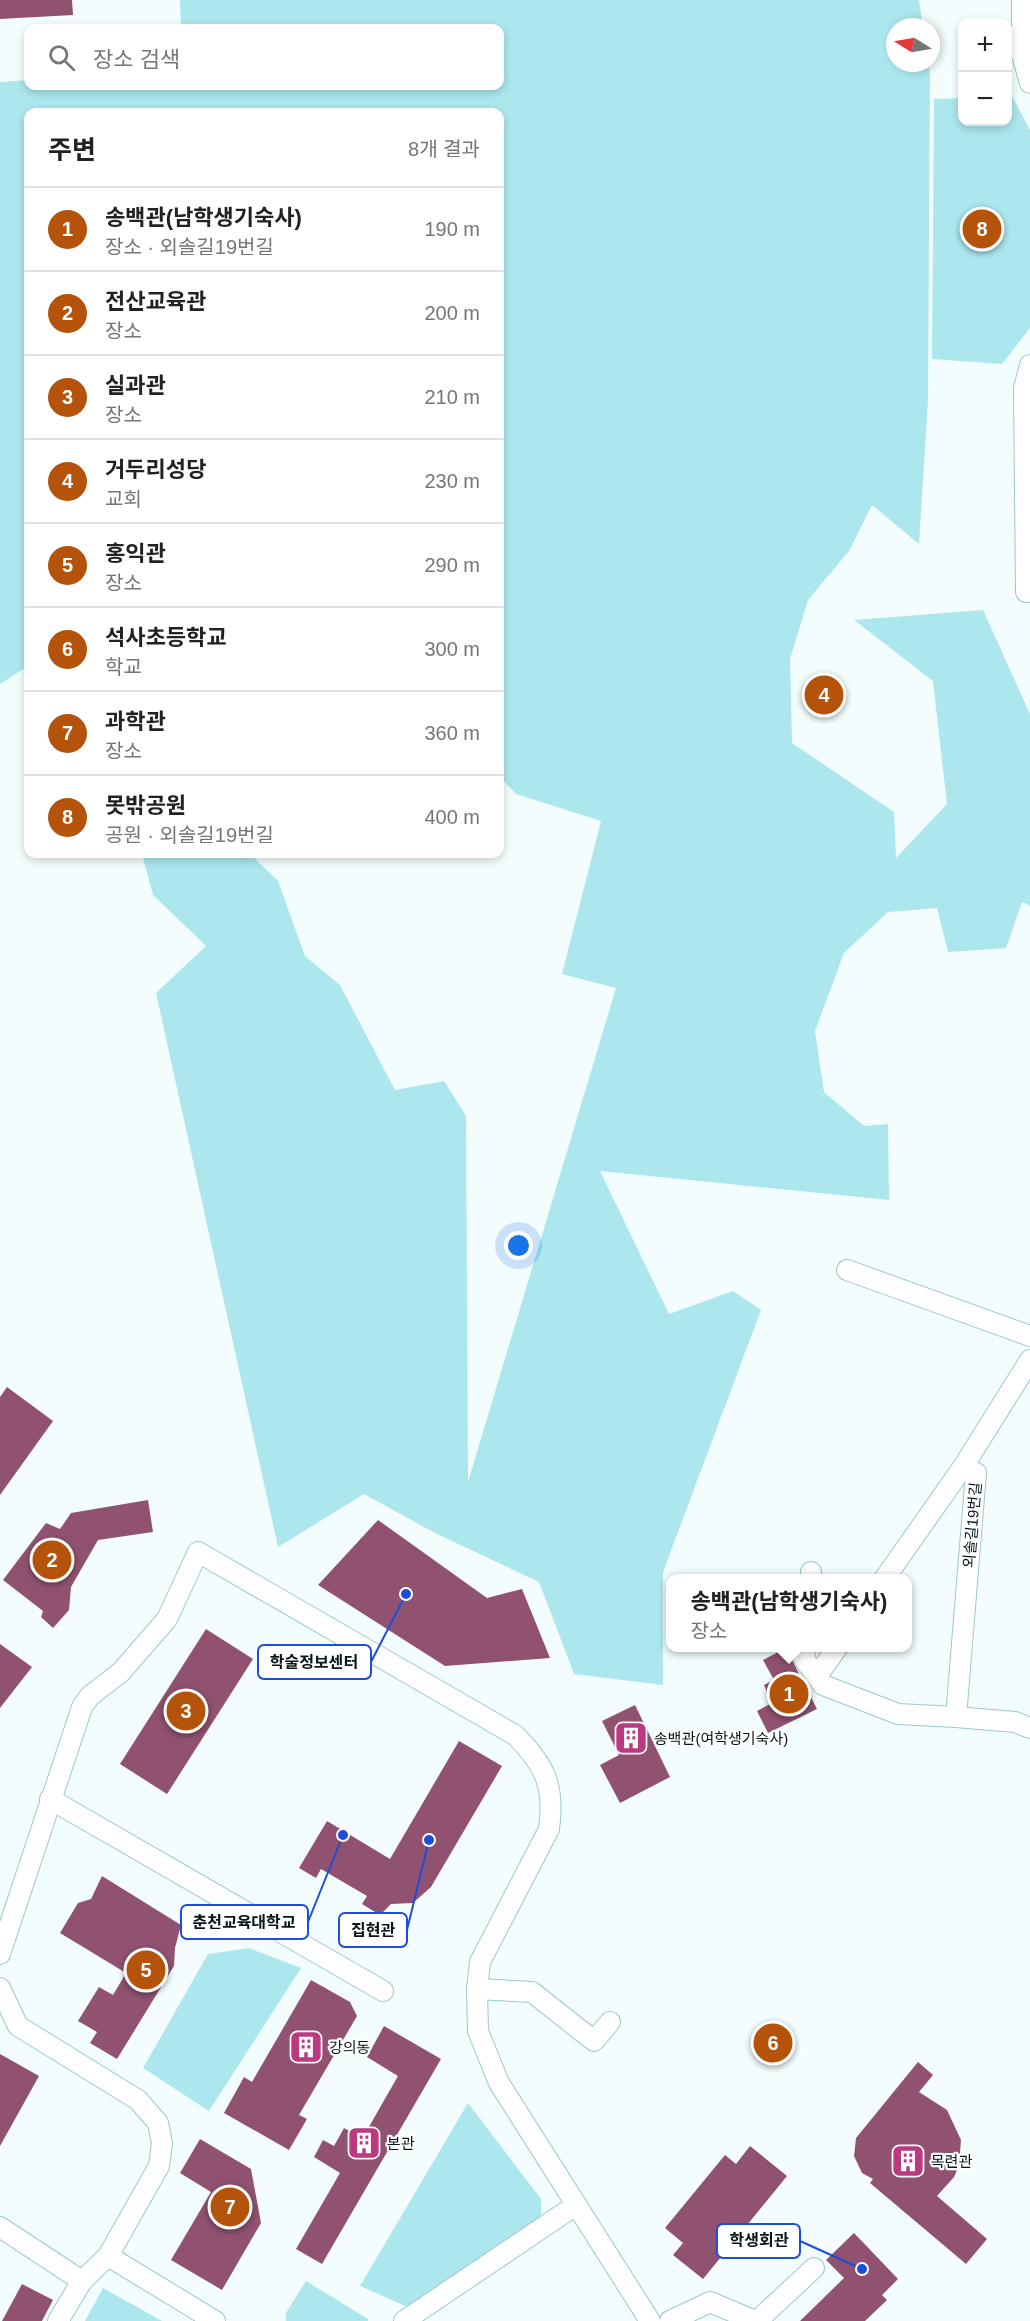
<!DOCTYPE html>
<html lang="ko">
<head>
<meta charset="utf-8">
<style>
	:root { --surface:#fff; --page:#f6f6f6; --text:#222; --muted:#767676; --line:#e0e0e0; --accent:#b45309 }
	body { margin:0; font-family:Helvetica,"Noto Sans KR",sans-serif; background:var(--page); color:var(--text) }
	.controls { position:absolute; right:18px; top:18px; display:grid; overflow:hidden; border-radius:12px; box-shadow:0 3px 9px #0003 }
	.controls button { width:54px; height:54px; display:grid; place-items:center; padding:0; border:0; border-bottom:2px solid var(--line); background:var(--surface); color:var(--text); font:30px sans-serif }
	.compass { position:absolute; left:886px; top:18px; width:54px; height:54px; border-radius:50%; background:var(--surface); box-shadow:0 3px 9px #0003; rotate:281deg }
	.you { position:absolute; left:519px; top:1246px; width:21px; height:21px; margin:-15px; border:4px solid #fff; border-radius:50%; background:#1a73e8; box-shadow:0 0 0 9px #1a73e833 }
	.badge { display:grid; place-items:center; width:39px; height:39px; border-radius:50%; background:var(--accent); color:#fff; font-size:20px; font-weight:700 }
	.pin { position:absolute; translate:-50% -50%; border:3px solid #fff; box-shadow:0 2px 6px #0006 }
	.popup { position:absolute; left:666px; top:1574px; width:246px; height:78px; box-sizing:border-box; display:grid; place-content:center; border-radius:12px; background:var(--surface); filter:drop-shadow(0 2px 4px #0005); font-size:20px; white-space:nowrap; color:var(--muted) }
	.popup b { font-size:22px; color:var(--text) }
	.popup::after { content:''; position:absolute; left:50%; top:100%; margin-left:-12px; border:12px solid transparent; border-top-color:var(--surface) }
	.list { margin:0; padding:0; list-style:none }
	h2 { display:flex; justify-content:space-between; align-items:center; height:78px; margin:0; padding:0 24px; font-size:26px }
	h2 small { font-size:20px; font-weight:400; color:var(--muted) }
	.list li { display:grid; grid-template-columns:39px 1fr auto; gap:18px; align-items:center; box-sizing:border-box; height:84px; padding:0 24px; border-top:2px solid var(--line) }
	.list b { display:block; font-size:22px; white-space:nowrap }
	.list p { margin:0; font-size:20px; white-space:nowrap; color:var(--muted) }
	.list em { font-size:20px; font-style:normal; color:var(--muted) }
	.icon { flex:none; width:33px; height:33px; fill:none; stroke:currentColor; stroke-width:2; stroke-linecap:round; stroke-linejoin:round }
	.map { position:relative; flex:none; width:1030px; height:2321px; overflow:hidden }
	.search { position:absolute; background:var(--surface); box-shadow:0 3px 9px #0003; left:24px; top:24px; width:480px; height:66px; display:flex; align-items:center; gap:15px; box-sizing:border-box; padding:0 21px; border-radius:12px; color:var(--muted); font-size:22px }
	.panel { position:absolute; background:var(--surface); box-shadow:0 3px 9px #0003; left:24px; top:108px; width:480px; height:750px; border-radius:12px }
	.map>svg:first-child { display:block }
</style>
</head>
<body>
<div class="map">
<svg width="1030" height="2321" viewBox="0 0 1030 2321">
	<rect width="100%" height="100%" fill="#f4fdfd"/>
	<g fill="#abe7ed">
		<polygon points="180,0 919,0 923,27 895,27 895,63 928,63 930,71 928,401 919,544 872,505 849,551 808,600 790,659 792,743 894,812 896,858 947,804 933,681 854,620 983,610 1030,714 1030,906 1022,902 1006,948 948,952 937,908 888,912 844,953 815,1031 824,1092 864,1126 888,1124 889,1200 600,1171 669,1314 733,1291 761,1310 663,1572 663,1685 574,1674 539,1582 435,1533 364,1494 278,1547 156,993 206,946 153,895 142,854 250,854 278,881 305,956 340,985 395,1090 444,1081 466,1116 468,1482 616,988 562,974 601,821 516,794 500,777 500,112 28,112 28,660 25,668 0,684 0,82 28,80 28,86 500,86 500,28 181,28"/>
		<polygon points="1008,96 1012,96 1030,130 1030,328 1002,364 932,359 934,99 962,98 962,122 1008,122"/>
		<polygon points="249,1948 301,1968 209,2111 143,2068 208,1954"/>
		<polygon points="468,2103 541,2199 541,2218 410,2308 360,2286"/>
		<polygon points="306,2281 368,2319 368,2321 286,2321 286,2313"/>
		<polygon points="103,2288 162,2321 85,2321"/>
	</g>
	<g fill="#905270">
		<polygon points="0,0 72,0 73,15 0,19"/>
		<polygon points="7,1387 53,1421 0,1495 0,1397"/>
		<polygon points="148,1500 153,1532 98,1540 71,1587 69,1610 53,1628 41,1617 43,1611 3,1580 46,1523 60,1529 71,1513"/>
		<polygon points="378,1520 487,1598 522,1589 550,1658 445,1666 318,1585"/>
		<polygon points="206,1629 253,1659 167,1794 120,1764"/>
		<polygon points="0,1644 32,1667 0,1708"/>
		<polygon points="786,1648 817,1709 768,1733 757,1711 772,1703 764,1685 774,1680 763,1660"/>
		<polygon points="635,1705 670,1777 620,1803 600,1765 619,1755 602,1721"/>
		<polygon points="459,1741 502,1766 431,1887 413,1903 391,1904 380,1915 362,1904 367,1896 321,1869 316,1878 299,1868 327,1821 390,1859"/>
		<polygon points="102,1876 181,1925 175,1948 174,1966 117,2059 90,2043 97,2032 78,2021 99,1987 113,1995 126,1973 60,1933 78,1903 91,1899"/>
		<polygon points="311,1980 350,2002 357,2016 299,2115 307,2119 289,2150 224,2113 244,2077 252,2082"/>
		<polygon points="384,2026 441,2059 322,2264 296,2249 340,2173 314,2157 323,2140 334,2146 344,2128 362,2139 398,2076 367,2057"/>
		<polygon points="0,2054 39,2076 0,2146"/>
		<polygon points="918,2062 933,2075 919,2092 947,2110 961,2140 959,2165 954,2177 937,2196 987,2239 966,2264 870,2183 873,2179 862,2173 854,2156 856,2138"/>
		<polygon points="200,2139 251,2169 261,2223 222,2290 171,2260 211,2192 180,2173"/>
		<polygon points="750,2146 787,2176 703,2279 673,2255 683,2243 665,2228 725,2155 736,2164"/>
		<polygon points="854,2233 898,2279 882,2295 887,2300 865,2321 800,2321 844,2278 826,2260"/>
		<polygon points="22,2284 53,2300 42,2321 2,2321"/>
	</g>
	<g fill="none" stroke-linecap="round" stroke-linejoin="round">
		<g stroke="#9cc8cd" stroke-width="22">
			<g id="minor">
				<polyline points="1022,0 1022,55 1030,83"/>
				<polyline points="1030,365 1024,388 1026,592 1030,592"/>
				<polyline points="847,1270 1030,1336"/>
				<polyline points="1030,1360 963,1467 976,1473 956,1717 1015,1722 1030,1728"/>
				<polyline points="811,1578 811,1572"/>
				<polyline points="885,1578 963,1467"/>
				<polyline points="805,1648 804,1659 823,1685 898,1714 956,1717"/>
				<polyline points="817,1676 837,1648"/>
				<polyline points="50,1799 383,1991"/>
				<path d="M0,1954L82,1707L90,1696L121,1672L167,1619L198,1552L515,1735C545,1765 555,1786 549,1829L480,1962L477,1989L478,2031L499,2083L650,2321"/>
				<polyline points="0,1988 18,2026 138,2100 158,2123 162,2143 159,2166 108,2256 82,2281 58,2321"/>
				<polyline points="477,1989 532,1992 594,2041 610,2022"/>
				<polyline points="0,2227 82,2281"/>
				<polyline points="108,2256 215,2321"/>
				<polyline points="404,2321 576,2205"/>
				<polyline points="670,2321 710,2302 755,2321"/>
				<polyline points="757,2321 814,2268"/>
			</g>
		</g>
		<use href="#minor" stroke="#fff" stroke-width="20"/>
	</g>
	<defs>
		<g id="building-square" transform="scale(1.725)"><rect x="-9" y="-9" width="18" height="18" rx="4" fill="#bb3981" stroke="#fff"/><path d="M-4-6H4V6H1V3H-1V6H-4ZM-2.5-4.3h1.7v1.8h-1.7ZM.8-4.3h1.7v1.8H.8ZM-2.5-1h1.7V.8h-1.7ZM.8-1h1.7V.8H.8Z" fill="#fff"/></g>
	</defs>
	<g fill-rule="evenodd">
		<use href="#building-square" x="631" y="1738"/>
		<use href="#building-square" x="306" y="2047"/>
		<use href="#building-square" x="364" y="2143"/>
		<use href="#building-square" x="908" y="2161"/>
	</g>
	<g text-anchor="middle" dominant-baseline="central" stroke-width="4.5" stroke-linejoin="round" paint-order="stroke">
		<g font-size="15" fill="#061719" stroke="#fff">
			<text transform="translate(972 1525) rotate(-85)">외솔길19번길</text>
		</g>
		<g font-size="15" fill="#061719" stroke="#fff" text-anchor="start">
			<text x="654" y="1738">송백관(여학생기숙사)</text>
			<text x="329" y="2047">강의동</text>
			<text x="387" y="2143">본관</text>
			<text x="931" y="2161">목련관</text>
		</g>
	</g>
	<path fill="none" stroke="#1d4ed8" stroke-width="2" d="M406 1594L371 1662M343 1835L308 1922M429 1840L407 1930M862 2269L800 2241"/>
	<g fill="#1d4ed8" stroke="#fff" stroke-width="2">
		<circle cx="406" cy="1594" r="6"/>
		<circle cx="343" cy="1835" r="6"/>
		<circle cx="429" cy="1840" r="6"/>
		<circle cx="862" cy="2269" r="6"/>
	</g>
	<g fill="#fff" stroke="#1d4ed8" stroke-width="2">
		<rect x="258" y="1645" width="113" height="34" rx="6"/>
		<rect x="181" y="1905" width="127" height="34" rx="6"/>
		<rect x="339" y="1913" width="68" height="34" rx="6"/>
		<rect x="717" y="2224" width="83" height="34" rx="6"/>
	</g>
	<g font-size="16" text-anchor="middle" font-weight="bold" fill="#061719">
		<text x="314" y="1668">학술정보센터</text>
		<text x="244" y="1928">춘천교육대학교</text>
		<text x="373" y="1936">집현관</text>
		<text x="759" y="2246">학생회관</text>
	</g>
</svg>
<div class="controls">
<button>+</button>
<button>−</button>
</div>
<svg class="compass" viewBox="-18 -18 36 36"><path d="M0-13l5 13h-10z" fill="#e53935"/><path d="M0 13l5-13h-10z" fill="#767676"/></svg>
<div class="you"></div>
<div class="pin badge" style="left:789px;top:1694px">1</div>
<div class="popup"><b>송백관(남학생기숙사)</b>장소</div>
<div class="pin badge" style="left:52px;top:1560px">2</div>
<div class="pin badge" style="left:186px;top:1711px">3</div>
<div class="pin badge" style="left:824px;top:695px">4</div>
<div class="pin badge" style="left:146px;top:1970px">5</div>
<div class="pin badge" style="left:773px;top:2043px">6</div>
<div class="pin badge" style="left:230px;top:2207px">7</div>
<div class="pin badge" style="left:982px;top:229px">8</div>
<div class="search"><svg class="icon" aria-label="search" viewBox="0 0 24 24"><circle cx="10" cy="10" r="6"/><path d="M15 15l6 6"/></svg>장소 검색</div>
<section class="panel">
<h2>주변<small>8개 결과</small></h2>
<ul class="list">
<li><span class="badge">1</span><div><b>송백관(남학생기숙사)</b><p>장소 · 외솔길19번길</p></div><em>190 m</em></li>
<li><span class="badge">2</span><div><b>전산교육관</b><p>장소</p></div><em>200 m</em></li>
<li><span class="badge">3</span><div><b>실과관</b><p>장소</p></div><em>210 m</em></li>
<li><span class="badge">4</span><div><b>거두리성당</b><p>교회</p></div><em>230 m</em></li>
<li><span class="badge">5</span><div><b>홍익관</b><p>장소</p></div><em>290 m</em></li>
<li><span class="badge">6</span><div><b>석사초등학교</b><p>학교</p></div><em>300 m</em></li>
<li><span class="badge">7</span><div><b>과학관</b><p>장소</p></div><em>360 m</em></li>
<li><span class="badge">8</span><div><b>못밖공원</b><p>공원 · 외솔길19번길</p></div><em>400 m</em></li>
</ul>
</section>
</div>
</body>
</html>
